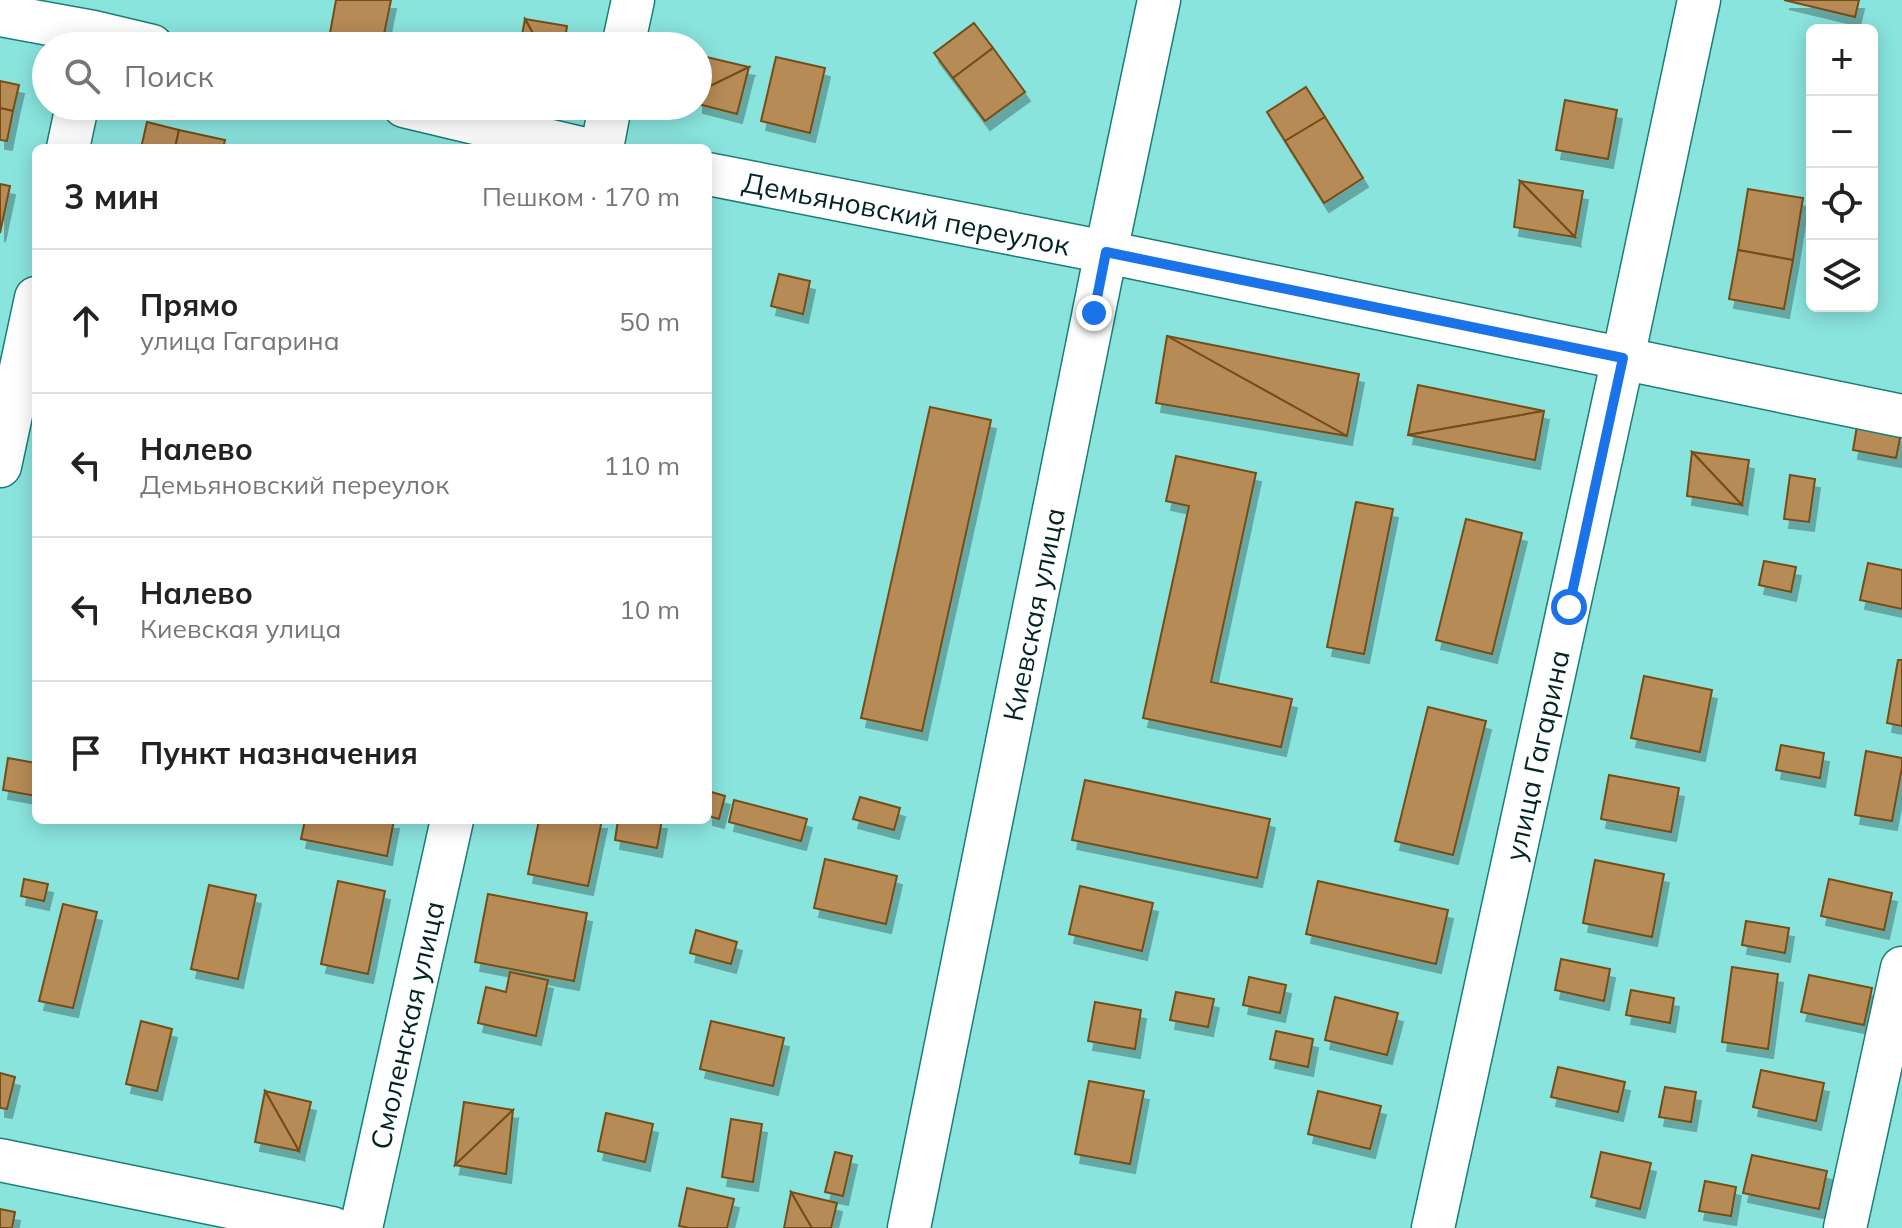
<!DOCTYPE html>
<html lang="ru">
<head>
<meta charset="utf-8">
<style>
	:root { --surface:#fff; --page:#f6f6f6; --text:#222; --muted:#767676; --line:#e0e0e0 }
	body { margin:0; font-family:Mulish,sans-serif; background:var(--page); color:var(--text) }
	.controls { position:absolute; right:24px; top:24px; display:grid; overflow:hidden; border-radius:12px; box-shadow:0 4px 20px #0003 }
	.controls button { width:72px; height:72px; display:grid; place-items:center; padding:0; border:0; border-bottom:2px solid var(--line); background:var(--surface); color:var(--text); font:40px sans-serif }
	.stop { position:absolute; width:24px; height:24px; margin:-18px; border:6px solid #1a73e8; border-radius:50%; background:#fff }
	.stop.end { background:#1a73e8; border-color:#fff; box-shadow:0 2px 8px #0008 }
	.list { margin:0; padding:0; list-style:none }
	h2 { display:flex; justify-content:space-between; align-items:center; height:104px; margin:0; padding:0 32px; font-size:34px }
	h2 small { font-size:26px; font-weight:400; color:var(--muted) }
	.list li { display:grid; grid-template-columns:52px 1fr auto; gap:24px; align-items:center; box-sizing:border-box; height:144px; padding:0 32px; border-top:2px solid var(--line) }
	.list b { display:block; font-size:30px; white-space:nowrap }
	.list p { margin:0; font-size:26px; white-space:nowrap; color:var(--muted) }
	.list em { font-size:26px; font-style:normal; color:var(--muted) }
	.icon { flex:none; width:44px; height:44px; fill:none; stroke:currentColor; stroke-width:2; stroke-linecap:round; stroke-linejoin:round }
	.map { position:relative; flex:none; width:1902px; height:1228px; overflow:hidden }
	.search { position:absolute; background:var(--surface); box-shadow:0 4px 20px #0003; left:32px; top:32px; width:680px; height:88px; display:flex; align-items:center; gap:20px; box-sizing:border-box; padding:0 28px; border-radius:44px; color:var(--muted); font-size:30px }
	.panel { position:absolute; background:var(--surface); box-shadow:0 4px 20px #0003; left:32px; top:144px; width:680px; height:680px; border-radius:12px }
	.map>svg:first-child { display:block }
</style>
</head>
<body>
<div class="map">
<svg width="1902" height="1228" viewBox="0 0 1902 1228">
	<defs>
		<filter id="shadow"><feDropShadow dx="5" dy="9" stdDeviation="0" flood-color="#0004"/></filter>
	</defs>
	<rect width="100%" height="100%" fill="#8ae4de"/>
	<g fill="#b78b57" stroke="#754d16" stroke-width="2" filter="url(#shadow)">
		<polygon points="336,0 391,0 382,44 330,33"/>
		<polygon points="1784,0 1859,0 1855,17"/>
		<polygon points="525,19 567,26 564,46 540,46"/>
		<polygon points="525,19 540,46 520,46"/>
		<polygon points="974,23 993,48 953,78 934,53"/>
		<polygon points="993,48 1025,92 985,121 953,78"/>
		<polygon points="698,55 749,67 698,92"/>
		<polygon points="776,57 825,68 810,133 761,121"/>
		<polygon points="749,67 737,114 698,104 698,92"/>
		<polygon points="0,81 19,85 13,111 0,108"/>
		<polygon points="1306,87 1325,117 1285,141 1267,112"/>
		<polygon points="1565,100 1617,110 1608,159 1556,150"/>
		<polygon points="0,108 13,111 7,141 0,140"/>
		<polygon points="1325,117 1363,178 1324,203 1285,141"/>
		<polygon points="147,122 179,130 175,148 141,148"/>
		<polygon points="179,130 225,140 223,148 175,148"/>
		<polygon points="1520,181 1583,191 1575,237"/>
		<polygon points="1520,181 1575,237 1514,227"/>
		<polygon points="0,184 10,186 0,233"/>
		<polygon points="1748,189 1803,198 1793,260 1738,250"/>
		<polygon points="1738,250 1793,260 1784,309 1729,299"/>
		<polygon points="779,274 810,281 803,314 771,306"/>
		<polygon points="1167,336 1359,374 1347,436"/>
		<polygon points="1167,336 1347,436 1156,403"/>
		<polygon points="1418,385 1544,411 1408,435"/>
		<polygon points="930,407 991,420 922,731 861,718"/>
		<polygon points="1544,411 1535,460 1408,435"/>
		<polygon points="1857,426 1901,434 1896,458 1853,450"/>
		<polygon points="1692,452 1749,460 1742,505"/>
		<polygon points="1692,452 1742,505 1687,496"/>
		<polygon points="1176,456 1256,473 1211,682 1292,699 1281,747 1143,718 1189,506 1166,501"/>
		<polygon points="1790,475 1815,479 1809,522 1784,519"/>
		<polygon points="1356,502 1393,509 1364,654 1327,647"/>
		<polygon points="1466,519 1522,533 1492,654 1436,640"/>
		<polygon points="1764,561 1796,567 1791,592 1759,585"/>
		<polygon points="1868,563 1902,570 1902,609 1860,600"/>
		<polygon points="1898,660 1902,660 1902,726 1887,723"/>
		<polygon points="1644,676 1712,690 1700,752 1631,738"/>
		<polygon points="1428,707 1486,721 1453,855 1395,841"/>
		<polygon points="1781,745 1824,753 1820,778 1776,770"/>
		<polygon points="1866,751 1902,758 1902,767 1892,821 1855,815"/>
		<polygon points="8,758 36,763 36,796 3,790"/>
		<polygon points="1609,775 1679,788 1671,832 1601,819"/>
		<polygon points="1085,780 1270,819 1257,878 1072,840"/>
		<polygon points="708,791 725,796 719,819 708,816"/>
		<polygon points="860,797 900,808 894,830 853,819"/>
		<polygon points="734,800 807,819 801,841 729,822"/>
		<polygon points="305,820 394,820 387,856 301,839"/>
		<polygon points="539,820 602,820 588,886 528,874"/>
		<polygon points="618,820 662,820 657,848 615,840"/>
		<polygon points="825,859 897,876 886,924 814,908"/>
		<polygon points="1595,860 1664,874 1652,937 1583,923"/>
		<polygon points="24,879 48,884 44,901 21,896"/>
		<polygon points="1829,879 1892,893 1884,930 1821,916"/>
		<polygon points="338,881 385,891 368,974 321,964"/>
		<polygon points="1318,881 1448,910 1436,964 1306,934"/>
		<polygon points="209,885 256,895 238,979 191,969"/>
		<polygon points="1080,886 1153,903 1142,951 1069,934"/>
		<polygon points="488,894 587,913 574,981 475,962"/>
		<polygon points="63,904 97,912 73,1008 39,1001"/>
		<polygon points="1746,921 1789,928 1785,953 1742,945"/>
		<polygon points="696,930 737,942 731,964 690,953"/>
		<polygon points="1561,959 1610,969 1604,1001 1555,990"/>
		<polygon points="1732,967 1778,974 1768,1049 1722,1042"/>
		<polygon points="510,972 548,980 536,1036 478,1023 486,987 506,992"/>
		<polygon points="1809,975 1872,988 1864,1025 1801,1012"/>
		<polygon points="1249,977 1286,985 1280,1013 1243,1005"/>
		<polygon points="1631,990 1674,998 1670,1023 1626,1015"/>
		<polygon points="1176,992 1214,999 1208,1027 1170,1020"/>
		<polygon points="1335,997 1398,1013 1387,1055 1325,1040"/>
		<polygon points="1095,1002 1141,1010 1135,1049 1088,1041"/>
		<polygon points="141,1021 172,1029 157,1091 126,1084"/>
		<polygon points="711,1021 784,1038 773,1086 700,1069"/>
		<polygon points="1276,1031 1313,1039 1308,1067 1270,1059"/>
		<polygon points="1558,1067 1625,1082 1618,1112 1551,1097"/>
		<polygon points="1761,1070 1824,1083 1816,1121 1753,1107"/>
		<polygon points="0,1073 15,1077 7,1109 0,1108"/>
		<polygon points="1089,1081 1144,1091 1130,1164 1075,1154"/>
		<polygon points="1665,1087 1696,1092 1691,1122 1659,1117"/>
		<polygon points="265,1091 311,1102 299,1151"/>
		<polygon points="265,1091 299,1151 255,1142"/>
		<polygon points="1318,1091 1381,1106 1370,1149 1308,1134"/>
		<polygon points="464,1102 513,1110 455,1165"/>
		<polygon points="513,1110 506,1174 455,1165"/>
		<polygon points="606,1113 653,1124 645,1162 598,1151"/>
		<polygon points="731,1119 762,1124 753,1182 722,1177"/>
		<polygon points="835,1152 852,1156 843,1196 825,1192"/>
		<polygon points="1601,1152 1651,1163 1640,1209 1591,1197"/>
		<polygon points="1752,1155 1827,1171 1819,1209 1743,1193"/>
		<polygon points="1705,1181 1736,1187 1731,1216 1699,1211"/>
		<polygon points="687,1188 734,1199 727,1228 689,1228 679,1226"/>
		<polygon points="791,1192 812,1228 784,1228"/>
		<polygon points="791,1192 837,1203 831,1228 812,1228"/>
		<polygon points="0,1209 15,1212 12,1228 0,1228"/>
	</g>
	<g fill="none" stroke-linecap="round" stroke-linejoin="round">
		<g stroke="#197e7a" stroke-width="45">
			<g id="minor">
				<polyline points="0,15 93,32 152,46"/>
				<polyline points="623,46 633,0"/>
				<polyline points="404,106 580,148"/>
				<polyline points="68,148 77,106"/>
				<polyline points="602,148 610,106"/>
				<path id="s1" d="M708,174L1106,252L1902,416"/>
				<polyline points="0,466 36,298"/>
				<polyline points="0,1160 332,1228"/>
				<path id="s2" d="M361,1228L452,820"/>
				<path id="s3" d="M909,1228L1106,252L1159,0"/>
				<path id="s4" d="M1433,1228L1623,358L1699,0"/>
				<polyline points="1845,1228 1902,968"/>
			</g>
		</g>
		<use href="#minor" stroke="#fff" stroke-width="42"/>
	</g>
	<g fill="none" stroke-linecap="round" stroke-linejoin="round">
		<polyline stroke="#1a73e8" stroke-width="10" points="1094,313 1106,252 1623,358 1569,607"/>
	</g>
	<g text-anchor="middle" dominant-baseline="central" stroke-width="7" stroke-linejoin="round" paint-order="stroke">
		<g font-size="28" fill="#002422" stroke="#8ae4de">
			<text stroke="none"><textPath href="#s1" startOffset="202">Демьяновский переулок</textPath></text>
			<text stroke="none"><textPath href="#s3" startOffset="626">Киевская улица</textPath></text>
			<text stroke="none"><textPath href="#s4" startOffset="484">улица Гагарина</textPath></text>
			<text stroke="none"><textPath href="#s2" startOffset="208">Смоленская улица</textPath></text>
		</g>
	</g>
</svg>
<div class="controls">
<button>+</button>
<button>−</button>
<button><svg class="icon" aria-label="locate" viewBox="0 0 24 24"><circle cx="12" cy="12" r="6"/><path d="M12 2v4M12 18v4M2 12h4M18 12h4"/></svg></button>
<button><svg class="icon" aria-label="layers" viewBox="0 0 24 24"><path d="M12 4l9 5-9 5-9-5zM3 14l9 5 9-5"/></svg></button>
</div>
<div class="stop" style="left:1569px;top:607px"></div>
<div class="stop end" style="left:1094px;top:313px"></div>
<div class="search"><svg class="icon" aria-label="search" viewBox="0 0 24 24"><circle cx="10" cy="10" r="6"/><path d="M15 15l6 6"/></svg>Поиск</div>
<section class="panel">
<h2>3 мин<small>Пешком · 170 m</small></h2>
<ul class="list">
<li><svg class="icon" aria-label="ahead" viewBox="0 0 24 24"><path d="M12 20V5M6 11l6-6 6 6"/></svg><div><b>Прямо</b><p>улица Гагарина</p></div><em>50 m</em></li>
<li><svg class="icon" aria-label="left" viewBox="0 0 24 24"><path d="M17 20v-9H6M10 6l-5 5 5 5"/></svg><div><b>Налево</b><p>Демьяновский переулок</p></div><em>110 m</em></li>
<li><svg class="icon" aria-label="left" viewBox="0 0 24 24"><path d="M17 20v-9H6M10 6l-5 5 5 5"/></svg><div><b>Налево</b><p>Киевская улица</p></div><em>10 m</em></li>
<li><svg class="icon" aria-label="arrive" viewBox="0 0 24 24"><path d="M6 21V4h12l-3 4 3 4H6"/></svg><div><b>Пункт назначения</b></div></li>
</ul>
</section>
</div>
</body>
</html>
